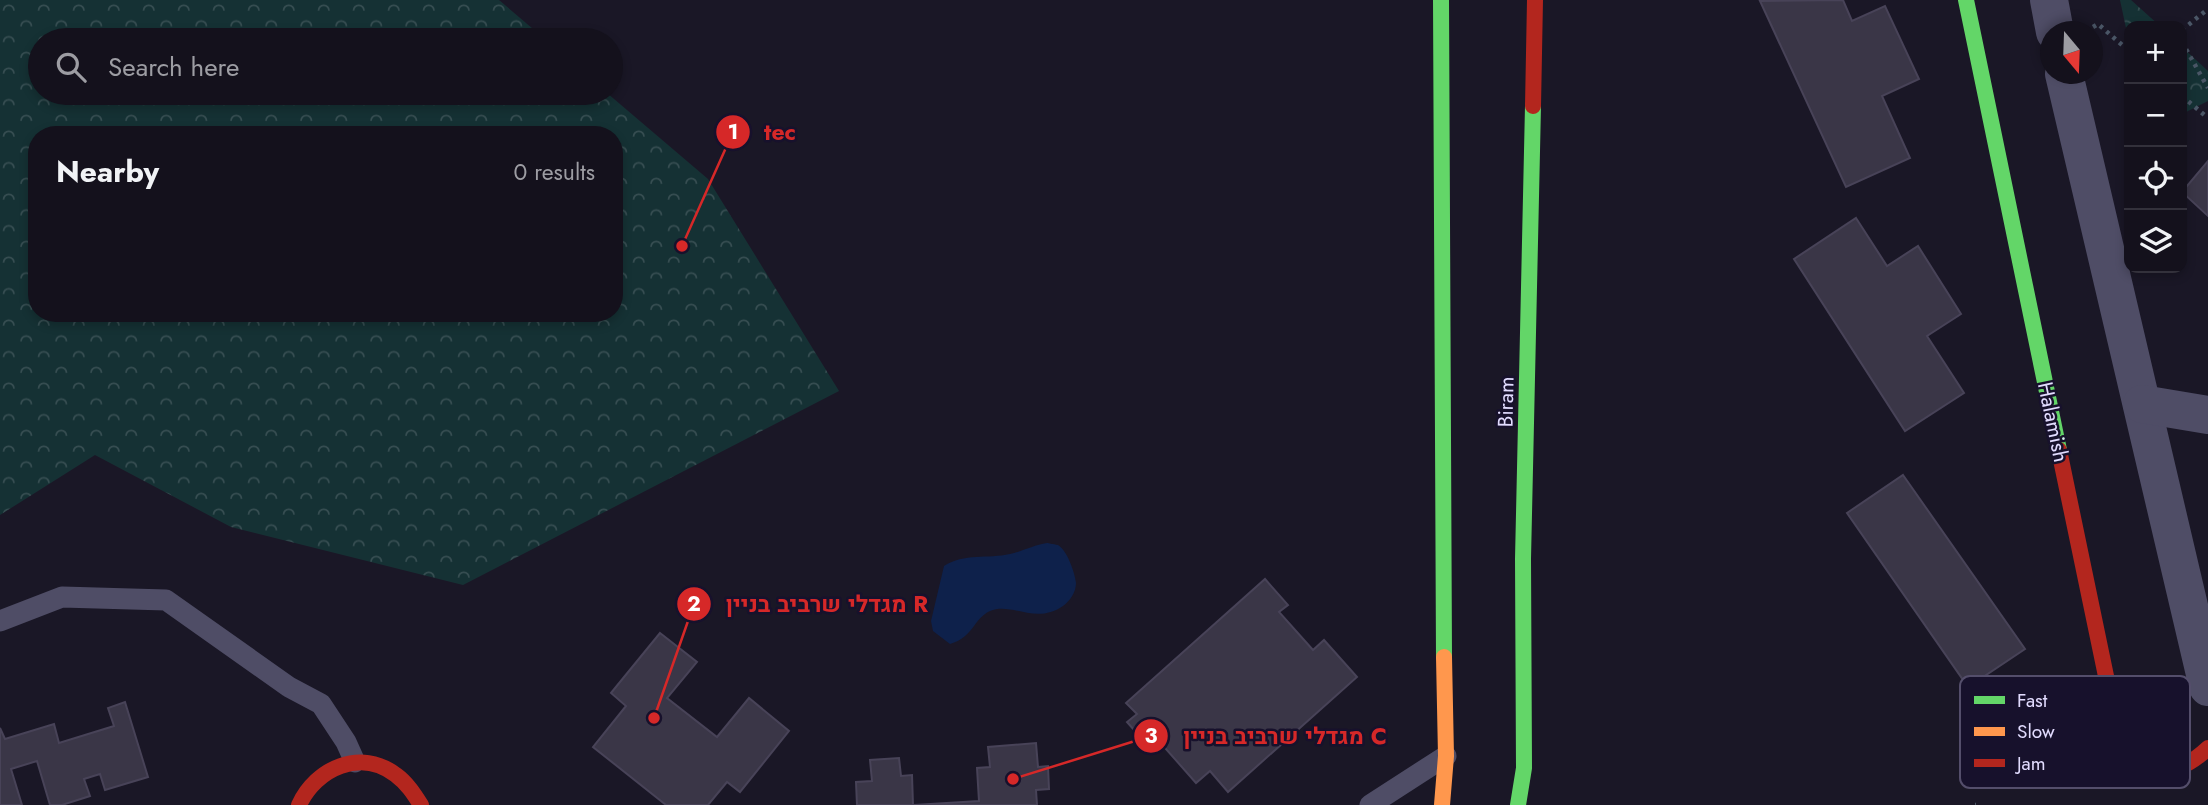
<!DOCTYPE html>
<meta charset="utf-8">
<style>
:root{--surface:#14111c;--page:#211f29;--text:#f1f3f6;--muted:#9d9da3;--line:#33313b}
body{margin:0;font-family:Jost,Heebo,sans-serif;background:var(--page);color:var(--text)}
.controls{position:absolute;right:21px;top:21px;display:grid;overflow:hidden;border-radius:14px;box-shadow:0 4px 10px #0003}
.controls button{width:63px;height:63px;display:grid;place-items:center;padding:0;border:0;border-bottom:2px solid var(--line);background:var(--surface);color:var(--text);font:35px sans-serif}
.compass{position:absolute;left:2040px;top:21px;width:63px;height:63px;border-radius:50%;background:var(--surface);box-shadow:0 4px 10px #0003;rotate:161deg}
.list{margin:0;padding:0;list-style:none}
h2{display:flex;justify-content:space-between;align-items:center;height:91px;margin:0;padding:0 28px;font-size:30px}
h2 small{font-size:23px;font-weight:400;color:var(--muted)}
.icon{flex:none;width:38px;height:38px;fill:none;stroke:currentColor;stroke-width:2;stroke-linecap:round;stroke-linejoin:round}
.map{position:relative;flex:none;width:2208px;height:805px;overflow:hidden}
.search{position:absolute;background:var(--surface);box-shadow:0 4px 10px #0003;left:28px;top:28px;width:595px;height:77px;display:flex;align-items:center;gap:18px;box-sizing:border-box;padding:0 24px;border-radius:38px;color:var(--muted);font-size:26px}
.panel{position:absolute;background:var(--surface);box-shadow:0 4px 10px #0003;left:28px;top:126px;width:595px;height:196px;border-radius:28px}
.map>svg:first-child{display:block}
.forest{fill:url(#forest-crowns);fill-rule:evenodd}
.water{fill:#0e214b}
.building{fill:#3a3647;stroke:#484358;stroke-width:2}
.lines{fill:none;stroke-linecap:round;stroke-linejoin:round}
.path{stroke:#4a5666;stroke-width:4.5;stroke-dasharray:3.5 5;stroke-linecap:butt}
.lane{stroke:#4f4d66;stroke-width:21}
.street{stroke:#4f4d66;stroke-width:38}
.fast{stroke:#63d668;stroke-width:16}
.slow{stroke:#ff974d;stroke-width:16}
.jam{stroke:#b3261e;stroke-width:16}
.labels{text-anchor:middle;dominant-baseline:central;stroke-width:5;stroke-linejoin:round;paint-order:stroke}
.street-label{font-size:21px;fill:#e2dcff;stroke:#17112c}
.key{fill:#17112c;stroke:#544e6b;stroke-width:2}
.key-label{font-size:19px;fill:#e2dcff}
.leader{fill:none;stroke:#d62828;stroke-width:2.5}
.callout-dot{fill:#d62828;stroke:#17112c;stroke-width:2.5}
.mark-label{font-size:21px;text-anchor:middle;font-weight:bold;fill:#fff}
.callout-label{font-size:23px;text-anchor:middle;font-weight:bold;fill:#d62828;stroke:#17112c;stroke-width:5;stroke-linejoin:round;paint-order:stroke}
</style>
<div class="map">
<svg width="2208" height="805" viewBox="0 0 2208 805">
<defs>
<pattern id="forest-crowns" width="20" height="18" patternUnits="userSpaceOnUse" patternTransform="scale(1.75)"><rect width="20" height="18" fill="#153134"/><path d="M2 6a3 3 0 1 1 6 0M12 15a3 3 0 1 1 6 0" fill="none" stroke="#374e52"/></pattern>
</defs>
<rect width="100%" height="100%" fill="#1a1726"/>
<g class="forest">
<path d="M 0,0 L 499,0 L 546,40 L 40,40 L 40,93 L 607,93 L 708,179 L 839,391 L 463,585 L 231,527 L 95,455 L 0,515 ZM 37,135 L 614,135 L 614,313 L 37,313 Z"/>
<polygon points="2120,0 2131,0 2160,26 2129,26 2129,42"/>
<polygon points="2182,47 2208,71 2208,101 2182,114"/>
</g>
<path class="water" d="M 1047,543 C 1048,543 1057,545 1058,545 C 1067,550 1075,573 1076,583 C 1076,592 1070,601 1063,606 C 1036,625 1012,602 990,611 C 973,619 974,637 950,644 L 933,631 L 931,621 L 944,566 C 964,553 988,559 1010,554 C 1023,551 1034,545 1047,543 Z"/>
<g class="building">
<polygon points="1843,0 1852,21 1885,6 1919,79 1882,96 1910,158 1846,187 1760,1"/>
<polygon points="2208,161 2208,216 2182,192"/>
<polygon points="1856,218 1887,266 1918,246 1961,314 1927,336 1964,393 1905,431 1794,259"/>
<polygon points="1903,475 2025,649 1968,687 1847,513"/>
<polygon points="1265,579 1288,605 1279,612 1313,650 1324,640 1357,677 1228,792 1210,771 1196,783 1151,732 1143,740 1127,722 1137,714 1126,703"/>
<polygon points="660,633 697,662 667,698 717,737 749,698 789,731 740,792 727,782 708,805 666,805 593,747 626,706 611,693"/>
<polygon points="125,702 148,777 105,790 100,774 84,779 90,796 62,805 50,805 37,761 11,769 22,805 0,805 0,728 5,739 54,724 59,743 114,726 108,708"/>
<polygon points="1036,743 1038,767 1048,766 1049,789 1036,790 1037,805 914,805 979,801 977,768 990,767 988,747"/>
<polygon points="899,758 901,776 912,775 913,805 857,805 856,782 872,781 870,760"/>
</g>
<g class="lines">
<g class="path">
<polyline points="2093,27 2098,24 2129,51"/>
<polyline points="2182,30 2208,9"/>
<polyline points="2182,42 2208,88"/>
<polyline points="2182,96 2208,118"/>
<polyline points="1975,805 1976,805"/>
</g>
<g class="lane">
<polyline points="0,621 62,597 166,600 289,687 321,704 346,742 355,762"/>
<polyline points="1370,805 1446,756"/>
</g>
<g class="street">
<polyline points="2049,0 2055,32"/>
<polyline points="2064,74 2208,687"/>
<polyline points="2142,404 2208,415"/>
</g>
<g class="fast">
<polyline points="1441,0 1444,657"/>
<polyline points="1966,0 2059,450"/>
<polyline points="1518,805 1524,768 1523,559 1533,106"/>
</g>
<polyline class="slow" points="1442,805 1446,756 1444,657"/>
<g class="jam">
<polyline points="1533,106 1535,0"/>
<path d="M 2059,450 L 2117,729 C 2145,770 2167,786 2208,748"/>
<path d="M 299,805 C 316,768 361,748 396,775 C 407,783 414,794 421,805"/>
</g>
</g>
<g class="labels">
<g class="street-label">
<text transform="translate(1506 402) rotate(-89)">Biram</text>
<text transform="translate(2053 422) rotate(78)">Halamish</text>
</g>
</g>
<rect x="1960" y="676" width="230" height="112" rx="10" class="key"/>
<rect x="1974" y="696" width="31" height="8" fill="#63d668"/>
<rect x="1974" y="727" width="31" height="9" fill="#ff974d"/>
<rect x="1974" y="759" width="31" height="8" fill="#b3261e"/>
<g class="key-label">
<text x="2017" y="707">Fast</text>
<text x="2017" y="738">Slow</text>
<text x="2017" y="770">Jam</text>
</g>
<path class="leader" d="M682 246L733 132M654 718L694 604M1013 779L1151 736"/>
<g class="callout-dot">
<circle cx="682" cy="246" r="7"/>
<circle cx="654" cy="718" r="7"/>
<circle cx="1013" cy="779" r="7"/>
<circle cx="733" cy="132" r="18"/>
<circle cx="694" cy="604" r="18"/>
<circle cx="1151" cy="736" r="18"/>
</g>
<g class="mark-label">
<text x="733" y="139">1</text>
<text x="694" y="611">2</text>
<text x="1151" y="743">3</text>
</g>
<g class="callout-label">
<text x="780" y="140">tec</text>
<text x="827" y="612">מגדלי שרביב בניין R</text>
<text x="1285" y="744">מגדלי שרביב בניין C</text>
</g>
</svg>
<div class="controls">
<button>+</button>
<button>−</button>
<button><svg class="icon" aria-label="locate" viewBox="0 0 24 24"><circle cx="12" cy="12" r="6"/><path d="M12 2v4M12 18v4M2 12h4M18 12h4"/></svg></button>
<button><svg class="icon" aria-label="layers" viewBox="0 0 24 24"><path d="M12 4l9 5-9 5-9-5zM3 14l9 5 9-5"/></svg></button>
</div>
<svg class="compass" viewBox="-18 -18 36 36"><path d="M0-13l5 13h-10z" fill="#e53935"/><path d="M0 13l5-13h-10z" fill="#9d9da3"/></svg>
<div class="search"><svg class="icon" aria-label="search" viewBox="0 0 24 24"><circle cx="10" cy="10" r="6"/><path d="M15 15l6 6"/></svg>Search here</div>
<section class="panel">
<h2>Nearby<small>0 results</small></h2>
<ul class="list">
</ul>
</section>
</div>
